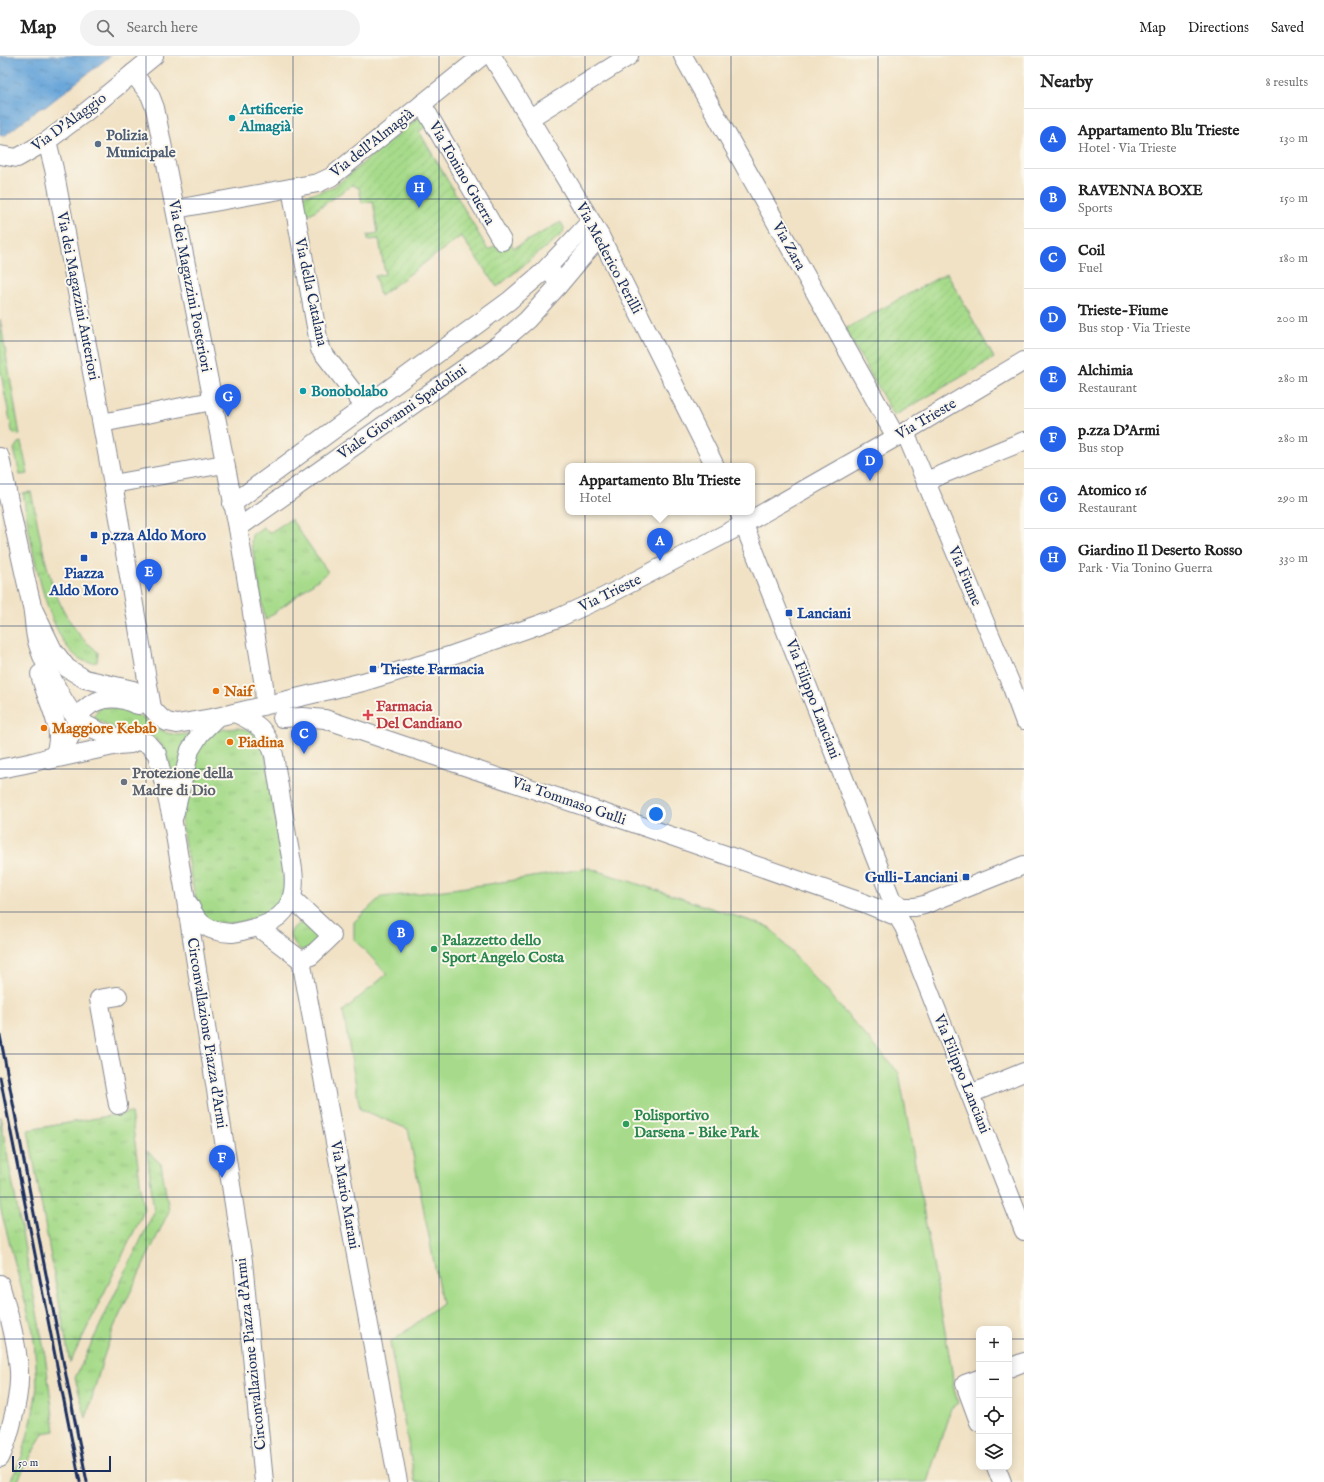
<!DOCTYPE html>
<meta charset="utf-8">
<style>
:root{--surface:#fff;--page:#f2f2f2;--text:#222;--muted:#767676;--line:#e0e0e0;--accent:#2563eb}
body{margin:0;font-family:"IM FELL English",serif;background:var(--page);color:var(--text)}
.controls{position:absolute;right:12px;bottom:12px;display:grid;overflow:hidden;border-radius:8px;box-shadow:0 2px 10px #0003}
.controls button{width:36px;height:36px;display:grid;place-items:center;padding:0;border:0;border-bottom:1px solid var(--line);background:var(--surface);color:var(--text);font:20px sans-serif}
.scale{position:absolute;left:12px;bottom:10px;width:99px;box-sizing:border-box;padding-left:4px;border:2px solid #1b2f5e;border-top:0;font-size:11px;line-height:14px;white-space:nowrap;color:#1b2f5e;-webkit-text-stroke:3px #fbf7ec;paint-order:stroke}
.you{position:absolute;left:656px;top:758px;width:14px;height:14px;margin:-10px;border:3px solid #fff;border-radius:50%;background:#1a73e8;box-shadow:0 0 0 6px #1a73e833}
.badge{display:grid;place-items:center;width:26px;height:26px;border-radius:50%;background:var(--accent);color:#fff;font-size:13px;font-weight:700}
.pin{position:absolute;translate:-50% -33px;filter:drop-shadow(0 1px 2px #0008)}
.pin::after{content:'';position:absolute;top:21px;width:14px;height:12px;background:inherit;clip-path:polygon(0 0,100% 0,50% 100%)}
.popup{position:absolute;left:565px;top:407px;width:190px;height:52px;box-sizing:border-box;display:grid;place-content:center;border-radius:8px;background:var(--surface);filter:drop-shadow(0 1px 3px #0005);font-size:13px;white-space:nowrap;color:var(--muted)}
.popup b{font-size:15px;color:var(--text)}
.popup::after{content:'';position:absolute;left:50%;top:100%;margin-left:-8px;border:8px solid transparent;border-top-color:var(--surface)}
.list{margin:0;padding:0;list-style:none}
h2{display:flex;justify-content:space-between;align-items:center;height:52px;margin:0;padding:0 16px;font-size:17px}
h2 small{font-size:13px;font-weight:400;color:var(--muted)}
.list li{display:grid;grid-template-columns:26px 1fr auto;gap:12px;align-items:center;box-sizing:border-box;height:60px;padding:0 16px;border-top:1px solid var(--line)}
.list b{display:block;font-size:15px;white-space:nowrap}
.list p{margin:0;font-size:13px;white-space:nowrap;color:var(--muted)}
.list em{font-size:13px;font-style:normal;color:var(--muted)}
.icon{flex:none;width:22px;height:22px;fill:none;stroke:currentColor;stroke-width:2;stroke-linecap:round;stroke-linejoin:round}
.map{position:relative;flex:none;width:1024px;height:1426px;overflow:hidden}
header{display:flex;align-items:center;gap:24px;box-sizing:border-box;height:56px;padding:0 20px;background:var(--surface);border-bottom:1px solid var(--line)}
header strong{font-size:19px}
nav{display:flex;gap:22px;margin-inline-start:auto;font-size:14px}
.search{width:280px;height:36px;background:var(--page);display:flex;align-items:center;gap:10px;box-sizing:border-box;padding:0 14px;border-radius:22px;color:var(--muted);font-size:15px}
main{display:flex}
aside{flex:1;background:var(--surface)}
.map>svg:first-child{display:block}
.grass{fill:url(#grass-tufts);stroke:#618574}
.garden{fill:url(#garden-furrows);stroke:#618574}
.pitch{fill:#a7db8b;stroke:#618574}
.water{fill:url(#water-ripples);stroke:#416a9c}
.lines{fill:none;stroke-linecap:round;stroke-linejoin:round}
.minor-casing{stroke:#868892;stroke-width:20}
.minor{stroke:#fff;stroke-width:18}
.rail{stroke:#1b2f5e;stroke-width:3}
.grid{fill:none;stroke:#1b2f5e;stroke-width:1;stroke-opacity:0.55}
.culture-dot{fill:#0f9aa8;stroke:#fbf7ec;stroke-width:1.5}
.service-dot{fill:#5c6f8a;stroke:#fbf7ec;stroke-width:1.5}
.transit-dot{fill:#1a4fb4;stroke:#fbf7ec;stroke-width:1.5}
.food-dot{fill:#e8710a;stroke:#fbf7ec;stroke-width:1.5}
.health-dot{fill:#e0444e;stroke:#fbf7ec;stroke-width:1.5}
.worship-dot{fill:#6b7280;stroke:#fbf7ec;stroke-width:1.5}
.leisure-dot{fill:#2e9e5b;stroke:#fbf7ec;stroke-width:1.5}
.labels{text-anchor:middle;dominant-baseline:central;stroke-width:4;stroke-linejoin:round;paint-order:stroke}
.culture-label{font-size:15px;font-weight:bold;fill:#0d838f;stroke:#fbf7ec;text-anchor:start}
.street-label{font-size:15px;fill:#1b2f5e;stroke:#fbf7ec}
.service-label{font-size:15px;font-weight:bold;fill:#4e5e75;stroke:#fbf7ec;text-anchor:start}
.transit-label{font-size:15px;font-weight:bold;fill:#164399;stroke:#fbf7ec;text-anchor:start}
.food-label{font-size:15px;font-weight:bold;fill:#c56008;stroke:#fbf7ec;text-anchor:start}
.health-label{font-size:15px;font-weight:bold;fill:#be3a42;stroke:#fbf7ec;text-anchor:start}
.worship-label{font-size:15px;font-weight:bold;fill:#5b616d;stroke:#fbf7ec;text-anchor:start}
.leisure-label{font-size:15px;font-weight:bold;fill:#27864d;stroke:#fbf7ec;text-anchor:start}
</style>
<header>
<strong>Map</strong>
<div class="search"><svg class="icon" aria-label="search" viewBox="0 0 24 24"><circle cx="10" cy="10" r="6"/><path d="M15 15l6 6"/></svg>Search here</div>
<nav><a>Map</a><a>Directions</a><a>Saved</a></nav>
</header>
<main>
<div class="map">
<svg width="1024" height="1426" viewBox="0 0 1024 1426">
<defs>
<pattern id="grass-tufts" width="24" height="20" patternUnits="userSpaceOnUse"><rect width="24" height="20" fill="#a7db8b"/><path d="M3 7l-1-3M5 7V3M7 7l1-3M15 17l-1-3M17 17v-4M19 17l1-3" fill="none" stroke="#8fbc7a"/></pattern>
<pattern id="garden-furrows" width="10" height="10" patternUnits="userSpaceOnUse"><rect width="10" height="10" fill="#a7db8b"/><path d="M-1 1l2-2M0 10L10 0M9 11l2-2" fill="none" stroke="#8fbc7a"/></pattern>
<pattern id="water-ripples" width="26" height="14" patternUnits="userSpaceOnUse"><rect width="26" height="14" fill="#67a5d9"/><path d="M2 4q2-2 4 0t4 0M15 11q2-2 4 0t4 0" fill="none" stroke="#5487b3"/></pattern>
</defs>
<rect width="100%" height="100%" fill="#fbf7ec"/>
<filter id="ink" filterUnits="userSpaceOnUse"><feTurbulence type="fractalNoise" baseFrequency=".025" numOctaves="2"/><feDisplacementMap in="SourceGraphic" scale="8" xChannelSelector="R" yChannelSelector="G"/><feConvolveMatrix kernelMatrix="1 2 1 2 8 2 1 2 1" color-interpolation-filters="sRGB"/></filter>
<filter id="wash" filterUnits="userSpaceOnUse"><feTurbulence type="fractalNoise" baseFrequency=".012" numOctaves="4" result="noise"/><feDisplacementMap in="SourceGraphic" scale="16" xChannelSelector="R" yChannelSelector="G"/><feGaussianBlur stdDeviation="0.9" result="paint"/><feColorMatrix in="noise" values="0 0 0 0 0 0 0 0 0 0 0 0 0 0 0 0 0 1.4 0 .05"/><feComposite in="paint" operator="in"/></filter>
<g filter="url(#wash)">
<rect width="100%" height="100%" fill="#f1e2c5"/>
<g class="grass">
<polygon points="0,263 20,379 14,378 12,375 0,312"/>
<polygon points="21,386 28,418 20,419 14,393 18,387"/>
<path d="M 31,436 C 40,476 46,527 68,562 C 73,570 78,578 85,585 C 89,589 94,591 98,597 L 97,606 C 48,616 28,469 23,437 Z"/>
<polygon points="291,463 328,516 265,564 251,485 252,479 263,471 269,477"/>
<path d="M 100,651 L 124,651 L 167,677 L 178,679 L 189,678 L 190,682 L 175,727 L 173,726 C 171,717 170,707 166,698 C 157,676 141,677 120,673 C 111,671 103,667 95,663 L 94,659 Z"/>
<path d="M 237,672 L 250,674 L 264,688 L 284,821 C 284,827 285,837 283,842 C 280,847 275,854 271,856 C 257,865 214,875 202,859 C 195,850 182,779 182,764 C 181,751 196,689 205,680 C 214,673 227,673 237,672 Z"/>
<path d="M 301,867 L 308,868 L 318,879 L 317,885 L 314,891 L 301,894 C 289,886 285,874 301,867 Z"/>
<polygon points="131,1056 144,1155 70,1307 28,1074"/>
<polygon points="0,1060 45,1299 55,1375 43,1377 17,1426 10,1426 22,1400 32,1363 37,1331 36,1308 33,1275 0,1151"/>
<polygon points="147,1095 161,1108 169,1155 114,1271 103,1303 86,1363 75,1322 154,1156"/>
</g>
<g class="garden">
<polygon points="419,61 424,61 428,70 419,75 488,194 508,182 514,192 561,166 564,172 563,177 497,231 461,180 380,240 375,220 385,218 379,183 368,184 368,179 378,177 373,145 362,147 359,132 352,129 310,158 303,158 301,142 302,140 326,134 335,130"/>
<polygon points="947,217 994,302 894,360 845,273"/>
</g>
<polygon class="pitch" points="589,812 769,871 899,1017 952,1315 953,1329 958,1347 951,1352 927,1426 415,1426 390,1287 442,1248 408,1073 360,1053 343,955 387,918 354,883 354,866 381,841 414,838 489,828"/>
<polygon class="water" points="0,0 110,0 45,51 40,52 4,80 0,79"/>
</g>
<g filter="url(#ink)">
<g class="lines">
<g class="minor-casing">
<g id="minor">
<polyline points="492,0 600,180 715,410"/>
<polyline points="683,0 896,381"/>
<polyline points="133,17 150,39 155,52 238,472 264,630 265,649"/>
<polyline points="422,48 502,185"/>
<polyline points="530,62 629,0"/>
<polyline points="47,85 54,113 113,428 152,652"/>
<polyline points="0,99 17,102 47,85 87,55 154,0"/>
<polyline points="291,132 320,293 365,351"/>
<polyline points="176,153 318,127 331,121 482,0"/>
<polyline points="543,216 591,165"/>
<polyline points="102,367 212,345"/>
<polyline points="905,376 1010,626 1024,664"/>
<path d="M 0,401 C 10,451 20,501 32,550 C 34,560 34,571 36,581 C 40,600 64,652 79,664 C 99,679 123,683 147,687"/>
<polyline points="926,425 1024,385"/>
<polyline points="113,428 224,408"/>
<polyline points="232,448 509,245 543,216 553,218 558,230"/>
<polyline points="739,456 882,819 891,842 895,846 903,851 915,851 924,849 1024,809"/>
<polyline points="238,472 499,288 527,264 558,230 600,180"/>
<polyline points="33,553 53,594 67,612 85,623 133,634 142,642 161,662 167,666 177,668 217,661 363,626 452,599 558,562 604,541 744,468 905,376 1024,305"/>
<path d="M 40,618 C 45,643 67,674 54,699"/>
<polyline points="282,662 303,661 325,663 651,773 864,847 898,861 904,871 1024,1175"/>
<polyline points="147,687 157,698 173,767 185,838 243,1205 264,1426"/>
<polyline points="49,704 118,689 131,688"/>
<path d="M 0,713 C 16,709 46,706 59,696 C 69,687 72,676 77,664 C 86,646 105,639 124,644 C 129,645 133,648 138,649"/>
<polyline points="174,760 190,694 200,678 217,661"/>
<polyline points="292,842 332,880 311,900 301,904"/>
<path d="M 189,848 C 198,869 209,876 231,877 C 236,877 241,875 246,874 C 265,870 284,863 291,843 C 298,825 290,798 287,780 C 283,753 278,726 274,699 C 266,673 259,668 235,657"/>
<path d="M 259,872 L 301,904 C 335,1078 365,1252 398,1426"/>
<polyline points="118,940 99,943 118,1049"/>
<polyline points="970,1038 1024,1016"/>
<path d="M 0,1228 C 8,1256 17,1285 19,1315 C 20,1333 16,1352 11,1370 C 8,1381 5,1392 0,1402"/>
<polyline points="1009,1312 1024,1306"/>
<polyline points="979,1323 965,1328 979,1366"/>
<polyline points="996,1411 1002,1426"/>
</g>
</g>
<use href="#minor" class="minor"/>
<g class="rail">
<polyline points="0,979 31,1142 87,1426"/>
<polyline points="0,1021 80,1426"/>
</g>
</g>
</g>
<path class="grid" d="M 146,0 L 146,1426M 293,0 L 293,1426M 439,0 L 439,1426M 585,0 L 585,1426M 731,0 L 731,1426M 878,0 L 878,1426M 0,143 L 1024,143M 0,285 L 1024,285M 0,428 L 1024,428M 0,570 L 1024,570M 0,713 L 1024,713M 0,856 L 1024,856M 0,998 L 1024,998M 0,1141 L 1024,1141M 0,1283 L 979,1283M 1009,1283 L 1024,1283"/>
<g class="culture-dot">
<circle cx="232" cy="62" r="4"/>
<circle cx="303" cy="335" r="4"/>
</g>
<circle class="service-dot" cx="98" cy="88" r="4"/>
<g class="transit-dot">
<rect x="90" y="475" width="8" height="8" rx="2"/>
<rect x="80" y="498" width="8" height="8" rx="2"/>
<rect x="785" y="553" width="8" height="8" rx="2"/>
<rect x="369" y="609" width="8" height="8" rx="2"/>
<rect x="962" y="817" width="8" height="8" rx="2"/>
</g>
<g class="food-dot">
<circle cx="216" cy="635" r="4"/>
<circle cx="44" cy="672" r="4"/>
<circle cx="230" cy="686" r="4"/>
</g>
<path class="health-dot" d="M366 653h4v4h4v4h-4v4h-4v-4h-4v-4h4z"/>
<circle class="worship-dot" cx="124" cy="726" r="4"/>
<g class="leisure-dot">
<circle cx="434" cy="893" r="4"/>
<circle cx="626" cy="1068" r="4"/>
</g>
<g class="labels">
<g class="culture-label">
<text x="240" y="53">Artificerie<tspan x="240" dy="17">Almagià</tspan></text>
<text x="311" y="335">Bonobolabo</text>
</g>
<g class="street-label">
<text transform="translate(69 66) rotate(-36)">Via D'Alaggio</text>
<text transform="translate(372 87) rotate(-38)">Via dell'Almagià</text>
<text transform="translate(462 117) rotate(60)">Via Tonino Guerra</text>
<text transform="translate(789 190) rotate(61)">Via Zara</text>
<text transform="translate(609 202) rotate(62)">Via Mederico Perilli</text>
<text transform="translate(190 230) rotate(79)">Via dei Magazzini Posteriori</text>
<text transform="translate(311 236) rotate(78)">Via della Catalana</text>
<text transform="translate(78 240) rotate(79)">Via dei Magazzini Anteriori</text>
<text transform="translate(402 356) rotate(-35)">Viale Giovanni Spadolini</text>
<text transform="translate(926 363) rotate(-30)">Via Trieste</text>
<text transform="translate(965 520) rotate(67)">Via Fiume</text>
<text transform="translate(610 537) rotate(-26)">Via Trieste</text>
<text transform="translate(813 643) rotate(69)">Via Filippo Lanciani</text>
<text transform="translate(569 745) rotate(19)">Via Tommaso Gulli</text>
<text transform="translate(207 977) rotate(81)">Circonvallazione Piazza d'Armi</text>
<text transform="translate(962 1018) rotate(68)">Via Filippo Lanciani</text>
<text transform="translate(345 1139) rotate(80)">Via Mario Marani</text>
<text transform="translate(251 1298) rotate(-96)">Circonvallazione Piazza d'Armi</text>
</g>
<g class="service-label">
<text x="106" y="79">Polizia<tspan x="106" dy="17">Municipale</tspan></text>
</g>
<g class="transit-label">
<text x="102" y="479">p.zza Aldo Moro</text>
<text x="84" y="517" text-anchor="middle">Piazza<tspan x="84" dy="17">Aldo Moro</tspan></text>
<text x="797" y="557">Lanciani</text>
<text x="381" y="613">Trieste Farmacia</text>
<text x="958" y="821" text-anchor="end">Gulli-Lanciani</text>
</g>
<g class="food-label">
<text x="224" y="635">Naif</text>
<text x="52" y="672">Maggiore Kebab</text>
<text x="238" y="686">Piadina</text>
</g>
<g class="health-label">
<text x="376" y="650">Farmacia<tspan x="376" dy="17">Del Candiano</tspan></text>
</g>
<g class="worship-label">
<text x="132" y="717">Protezione della<tspan x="132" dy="17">Madre di Dio</tspan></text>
</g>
<g class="leisure-label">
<text x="442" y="884">Palazzetto dello<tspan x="442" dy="17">Sport Angelo Costa</tspan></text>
<text x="634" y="1059">Polisportivo<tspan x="634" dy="17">Darsena - Bike Park</tspan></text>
</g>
</g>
</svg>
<div class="controls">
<button>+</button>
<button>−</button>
<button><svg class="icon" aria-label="locate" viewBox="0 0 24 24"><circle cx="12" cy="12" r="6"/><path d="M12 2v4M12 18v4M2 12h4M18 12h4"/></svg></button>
<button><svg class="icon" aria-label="layers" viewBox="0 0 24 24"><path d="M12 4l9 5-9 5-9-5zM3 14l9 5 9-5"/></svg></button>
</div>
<div class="scale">50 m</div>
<div class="you"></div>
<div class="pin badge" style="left:660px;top:505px">A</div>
<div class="popup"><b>Appartamento Blu Trieste</b>Hotel</div>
<div class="pin badge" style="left:401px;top:897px">B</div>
<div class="pin badge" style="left:304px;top:698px">C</div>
<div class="pin badge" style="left:870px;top:425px">D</div>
<div class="pin badge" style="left:149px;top:536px">E</div>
<div class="pin badge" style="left:222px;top:1122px">F</div>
<div class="pin badge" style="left:228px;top:361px">G</div>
<div class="pin badge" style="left:419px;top:152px">H</div>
</div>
<aside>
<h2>Nearby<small>8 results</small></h2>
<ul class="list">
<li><span class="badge">A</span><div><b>Appartamento Blu Trieste</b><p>Hotel · Via Trieste</p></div><em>130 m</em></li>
<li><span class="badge">B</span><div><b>RAVENNA BOXE</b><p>Sports</p></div><em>150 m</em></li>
<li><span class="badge">C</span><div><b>Coil</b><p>Fuel</p></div><em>180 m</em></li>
<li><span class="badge">D</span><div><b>Trieste-Fiume</b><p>Bus stop · Via Trieste</p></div><em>200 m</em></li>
<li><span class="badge">E</span><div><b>Alchimia</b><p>Restaurant</p></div><em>280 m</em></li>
<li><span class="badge">F</span><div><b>p.zza D'Armi</b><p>Bus stop</p></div><em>280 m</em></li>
<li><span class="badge">G</span><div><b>Atomico 16</b><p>Restaurant</p></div><em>290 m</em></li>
<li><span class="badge">H</span><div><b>Giardino Il Deserto Rosso</b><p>Park · Via Tonino Guerra</p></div><em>330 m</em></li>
</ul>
</aside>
</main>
